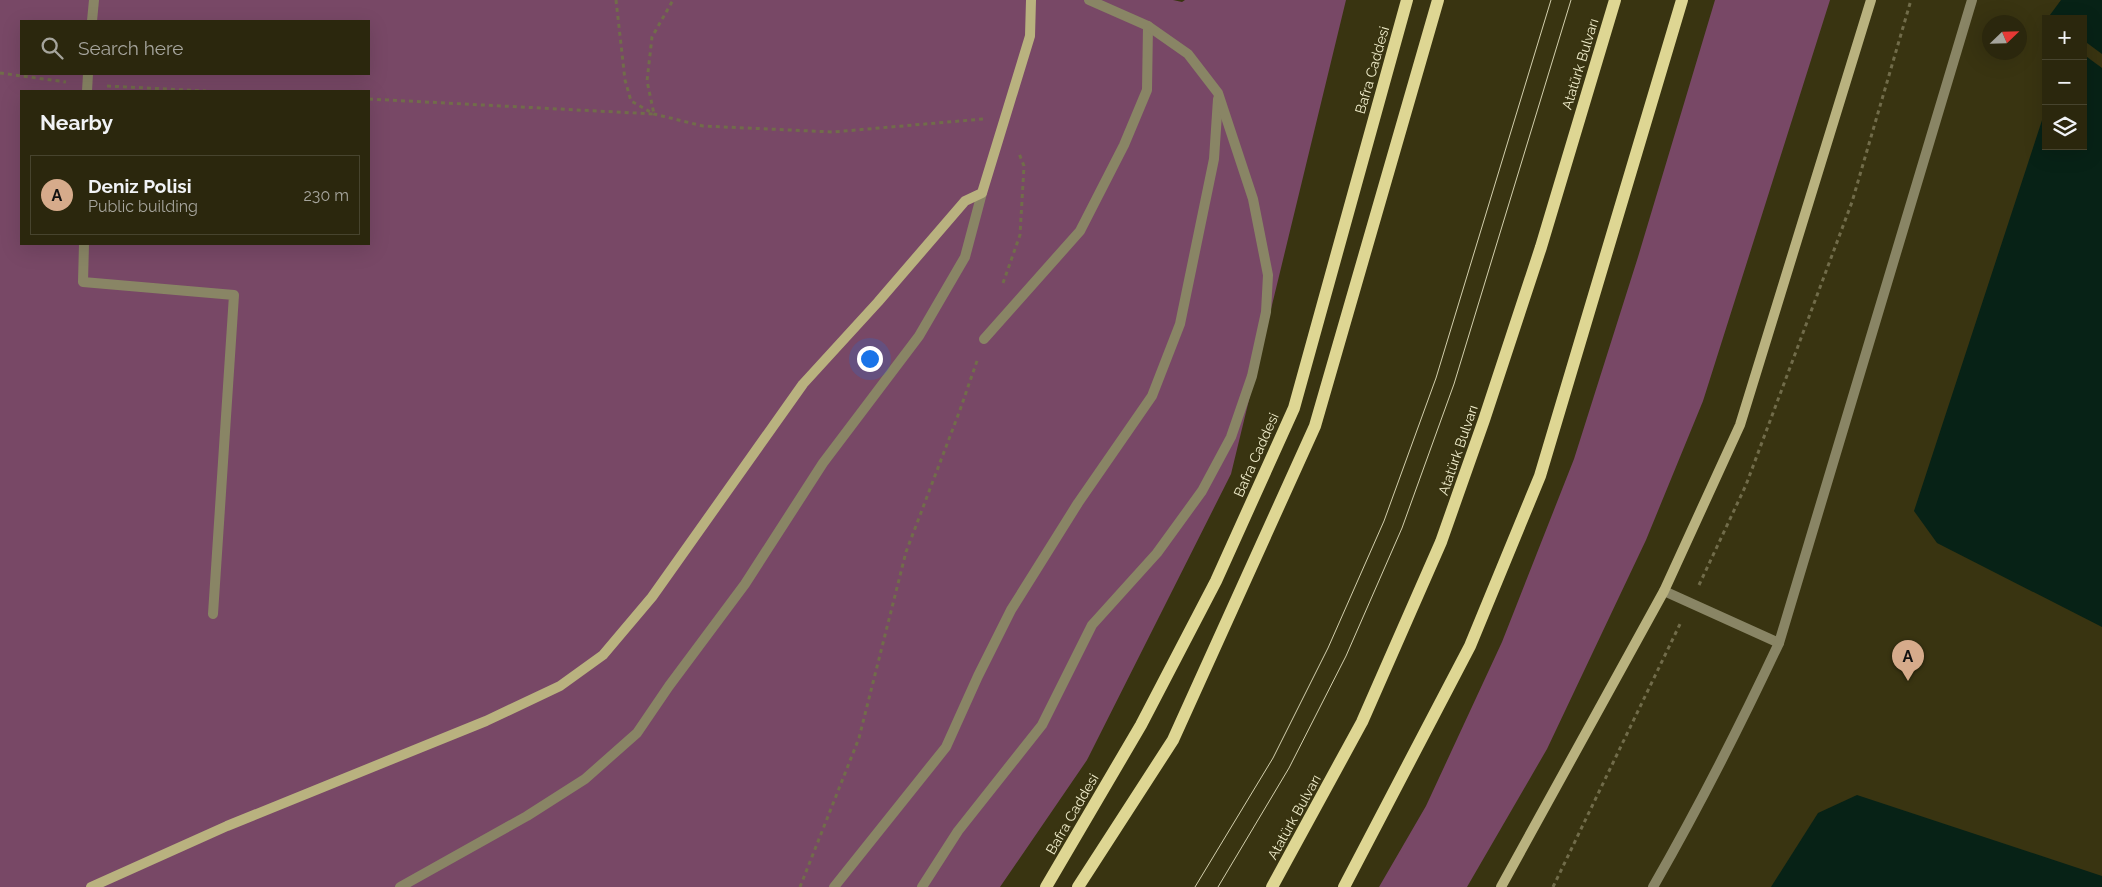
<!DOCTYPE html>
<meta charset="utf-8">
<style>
:root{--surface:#2b270d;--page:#37331b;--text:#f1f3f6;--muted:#a6a59d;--line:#47442e;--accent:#d6ab8b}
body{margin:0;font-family:Raleway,sans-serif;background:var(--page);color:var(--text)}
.controls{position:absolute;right:15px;top:15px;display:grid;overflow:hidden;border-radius:0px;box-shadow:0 5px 20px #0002}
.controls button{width:45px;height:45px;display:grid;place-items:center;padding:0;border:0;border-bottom:1px solid var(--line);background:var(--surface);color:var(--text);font:25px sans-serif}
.compass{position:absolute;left:1982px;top:15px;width:45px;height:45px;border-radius:50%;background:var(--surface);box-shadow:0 5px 20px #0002;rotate:67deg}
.you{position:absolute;left:869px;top:358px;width:18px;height:18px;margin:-12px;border:4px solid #fff;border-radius:50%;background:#1a73e8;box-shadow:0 0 0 8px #1a73e833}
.badge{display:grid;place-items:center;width:32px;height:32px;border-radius:50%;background:var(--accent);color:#111;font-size:16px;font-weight:700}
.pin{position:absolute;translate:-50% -41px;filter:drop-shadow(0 1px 2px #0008)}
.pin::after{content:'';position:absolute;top:26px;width:18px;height:15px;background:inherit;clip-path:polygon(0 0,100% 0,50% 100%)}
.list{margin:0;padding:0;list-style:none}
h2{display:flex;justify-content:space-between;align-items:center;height:65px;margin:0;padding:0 20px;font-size:21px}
h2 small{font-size:16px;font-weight:400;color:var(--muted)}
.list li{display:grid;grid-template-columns:32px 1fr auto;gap:15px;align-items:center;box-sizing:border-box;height:80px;margin:0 10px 10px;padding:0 10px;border:1px solid var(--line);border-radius:0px}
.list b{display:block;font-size:19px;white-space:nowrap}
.list p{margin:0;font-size:16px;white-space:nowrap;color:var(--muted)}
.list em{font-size:16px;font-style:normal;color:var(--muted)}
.icon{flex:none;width:28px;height:28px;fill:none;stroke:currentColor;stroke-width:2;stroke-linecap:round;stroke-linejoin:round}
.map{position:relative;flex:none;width:2102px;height:887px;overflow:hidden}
.search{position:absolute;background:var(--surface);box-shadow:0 5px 20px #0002;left:20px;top:20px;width:350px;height:55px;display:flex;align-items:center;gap:12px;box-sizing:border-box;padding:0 18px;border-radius:0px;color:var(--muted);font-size:19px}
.panel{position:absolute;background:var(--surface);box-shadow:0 5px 20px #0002;left:20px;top:90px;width:350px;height:155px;border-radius:0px}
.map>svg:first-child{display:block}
.green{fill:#784866;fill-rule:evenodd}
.water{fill:#072216}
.pier{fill:#393411}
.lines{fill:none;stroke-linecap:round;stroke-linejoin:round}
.path{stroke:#716c4a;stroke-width:3;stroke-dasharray:4 4;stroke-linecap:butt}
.street{stroke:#898565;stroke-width:10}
.secondary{stroke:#b9b27f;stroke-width:10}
.primary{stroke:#ded693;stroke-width:12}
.tram{stroke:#d3cfad;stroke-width:1}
.labels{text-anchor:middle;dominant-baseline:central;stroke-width:4;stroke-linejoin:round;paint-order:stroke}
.street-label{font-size:14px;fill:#f2efcd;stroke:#393411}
</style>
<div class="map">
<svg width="2102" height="887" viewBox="0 0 2102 887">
<rect width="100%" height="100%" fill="#393411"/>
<g class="green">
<path d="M 0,0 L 1173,0 L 1182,2 L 1185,0 L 1346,0 L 1231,474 L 1087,760 L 1000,887 L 0,887 ZM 21,21 L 369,21 L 369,74 L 21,74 ZM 21,91 L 369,91 L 369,244 L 21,244 Z"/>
<polygon points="1715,0 1830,0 1703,401 1646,540 1547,749 1467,887 1379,887 1426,806 1502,642 1574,459 1638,257"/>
</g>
<g class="water">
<polygon points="2061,0 2102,0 2102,627 1937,543 1914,511 2046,108 2046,146 2083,146 2083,19 2047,19"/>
<polygon points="1857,795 2102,876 2102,887 1771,887 1818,813"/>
</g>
<polygon class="pier" points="2083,40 2102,54 2102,68 2083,54"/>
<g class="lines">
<g class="path">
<polyline points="616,0 625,80 631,101 654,114 703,126 833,132 983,119"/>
<polyline points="0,73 66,82"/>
<polyline points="107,86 206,91"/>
<polyline points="369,99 654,114 647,81 652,37 673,0"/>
<polyline points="1003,283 1020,235 1024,166 1018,151"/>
<polyline points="1699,585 1746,485 1852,202 1911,0"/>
<polyline points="800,887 859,738 906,552 960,410 978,358"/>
<polyline points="1553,887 1681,622"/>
</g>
<g class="street">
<polyline points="92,21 94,0"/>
<polyline points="87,91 88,74"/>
<polyline points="84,244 83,282 234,295 213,614"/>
<polyline points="984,339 1080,231 1124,145 1147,90 1148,26"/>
<polyline points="1664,591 1779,643"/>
<polyline points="400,887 527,816 585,779 637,733 669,686 745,584 823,463 919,336 965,257 982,193"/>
<polyline points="834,887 946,747 978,676 1011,610 1078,503 1152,396 1180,324 1214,159 1218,99"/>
<polyline points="922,887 958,831 1042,725 1092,625 1157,553 1202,491 1231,437 1252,376 1266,312 1268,275 1253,199 1218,93 1188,54 1148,26 1089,0"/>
<path d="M 1653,887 C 1699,807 1740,726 1779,643 L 1972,0"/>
</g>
<g class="secondary">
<polyline points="91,887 227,826 486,721 560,686 603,655 652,597 803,384 878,302 965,201 982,193 1030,36 1031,0"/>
<polyline points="1501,887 1664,591 1740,425 1871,0"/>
</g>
<g class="primary">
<polyline points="1046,887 1141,725 1216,581 1294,408 1407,0"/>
<polyline points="1078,887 1173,740 1315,426 1438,0"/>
<polyline points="1272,887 1362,722 1441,542 1484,420 1541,247 1615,0"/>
<polyline points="1344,887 1470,646 1540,476 1682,0"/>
</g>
<g class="tram">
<polyline points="1195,887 1273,758 1328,648 1384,521 1436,378 1551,0"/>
<polyline points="1218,887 1289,768 1346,656 1402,528 1454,384 1571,0"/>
</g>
</g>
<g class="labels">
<g class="street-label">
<text transform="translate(1580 64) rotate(-73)">Atatürk Bulvarı</text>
<text transform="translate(1372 70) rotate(-74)">Bafra Caddesi</text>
<text transform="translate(1458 450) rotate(-71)">Atatürk Bulvarı</text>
<text transform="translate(1256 455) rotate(-66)">Bafra Caddesi</text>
<text transform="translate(1072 814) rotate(-60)">Bafra Caddesi</text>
<text transform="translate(1294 817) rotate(-61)">Atatürk Bulvarı</text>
</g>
</g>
</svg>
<div class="controls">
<button>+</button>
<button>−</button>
<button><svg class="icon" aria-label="layers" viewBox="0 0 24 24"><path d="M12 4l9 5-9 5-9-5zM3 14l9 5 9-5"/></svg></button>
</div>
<svg class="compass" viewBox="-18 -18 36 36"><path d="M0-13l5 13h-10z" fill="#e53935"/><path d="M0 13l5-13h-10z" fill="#a6a59d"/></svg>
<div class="you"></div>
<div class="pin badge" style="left:1908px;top:681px">A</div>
<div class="search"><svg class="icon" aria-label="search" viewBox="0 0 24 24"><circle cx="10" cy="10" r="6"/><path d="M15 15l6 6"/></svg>Search here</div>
<section class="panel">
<h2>Nearby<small></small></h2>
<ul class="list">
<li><span class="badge">A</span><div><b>Deniz Polisi</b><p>Public building</p></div><em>230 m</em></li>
</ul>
</section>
</div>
